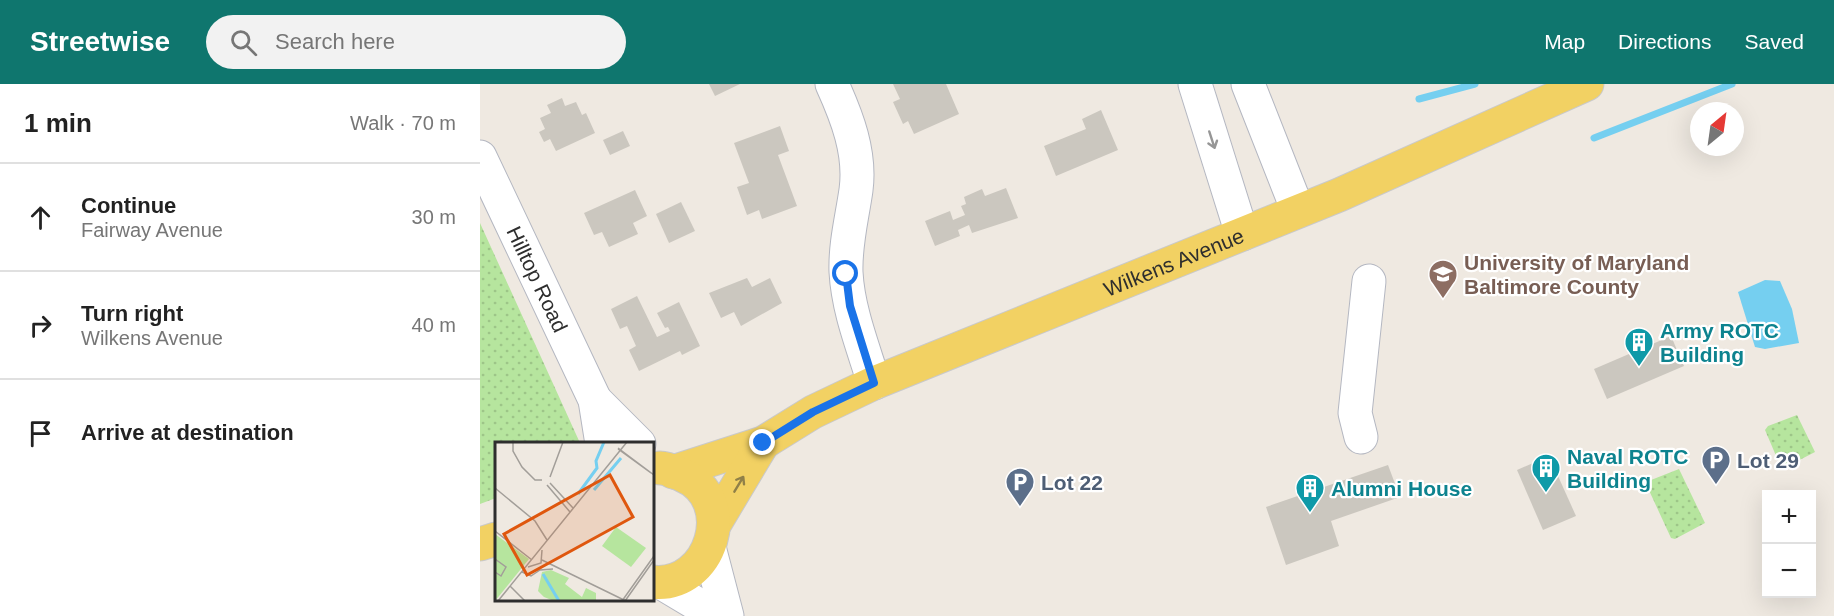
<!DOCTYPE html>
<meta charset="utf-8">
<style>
:root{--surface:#fff;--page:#f2f2f2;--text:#222;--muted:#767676;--line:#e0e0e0;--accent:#0f766e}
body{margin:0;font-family:Helvetica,sans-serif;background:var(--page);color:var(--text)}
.controls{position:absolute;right:18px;bottom:18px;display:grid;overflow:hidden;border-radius:0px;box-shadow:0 6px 24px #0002}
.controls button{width:54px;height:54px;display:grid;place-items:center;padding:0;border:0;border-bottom:2px solid var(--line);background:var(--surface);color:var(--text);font:30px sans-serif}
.compass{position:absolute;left:1210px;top:18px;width:54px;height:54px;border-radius:50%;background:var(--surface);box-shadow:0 6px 24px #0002;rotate:29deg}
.stop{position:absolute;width:18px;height:18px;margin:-14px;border:4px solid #1a73e8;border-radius:50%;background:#fff}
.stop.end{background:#1a73e8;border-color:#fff;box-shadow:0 2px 6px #0008}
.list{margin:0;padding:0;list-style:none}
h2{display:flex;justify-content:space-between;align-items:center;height:78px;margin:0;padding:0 24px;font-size:26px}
h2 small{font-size:20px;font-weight:400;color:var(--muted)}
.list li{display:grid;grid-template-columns:39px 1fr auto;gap:18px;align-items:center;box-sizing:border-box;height:108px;padding:0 24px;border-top:2px solid var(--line)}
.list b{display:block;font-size:22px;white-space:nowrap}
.list p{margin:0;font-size:20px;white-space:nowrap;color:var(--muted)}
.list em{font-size:20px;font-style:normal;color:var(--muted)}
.icon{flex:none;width:33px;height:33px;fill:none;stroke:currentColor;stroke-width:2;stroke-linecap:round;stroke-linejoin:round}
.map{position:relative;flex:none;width:1354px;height:532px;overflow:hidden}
header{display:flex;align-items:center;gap:36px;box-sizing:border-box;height:84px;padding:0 30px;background:var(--accent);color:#fff}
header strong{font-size:28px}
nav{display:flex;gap:33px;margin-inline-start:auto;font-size:21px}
.search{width:420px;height:54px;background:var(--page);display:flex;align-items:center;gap:15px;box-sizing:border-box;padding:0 21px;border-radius:33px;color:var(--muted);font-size:22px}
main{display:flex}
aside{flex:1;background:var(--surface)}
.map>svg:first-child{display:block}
.grass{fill:url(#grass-dots)}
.water{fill:#75cff0}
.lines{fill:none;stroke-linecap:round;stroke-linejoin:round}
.stream{stroke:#75cff0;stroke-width:7}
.building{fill:#cbc7bf}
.minor-casing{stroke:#b4b7c1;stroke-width:35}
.major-casing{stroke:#c9c9c9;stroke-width:35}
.minor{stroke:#fff;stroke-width:33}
.major{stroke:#f2d163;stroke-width:33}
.oneway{stroke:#969696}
.oneway2{stroke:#908048}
.route{stroke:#1a73e8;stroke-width:8}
.labels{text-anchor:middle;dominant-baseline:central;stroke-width:4.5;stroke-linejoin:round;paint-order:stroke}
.street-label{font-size:21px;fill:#2e2e2e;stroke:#fff}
.education-label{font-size:21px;font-weight:bold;fill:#785e54;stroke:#fff;text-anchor:start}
.culture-label{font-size:21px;font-weight:bold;fill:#0d838f;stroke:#fff;text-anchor:start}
.service-label{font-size:21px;font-weight:bold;fill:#4e5e75;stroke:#fff;text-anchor:start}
.inset-river{fill:none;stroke:#75cff0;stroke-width:3}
.inset-road{fill:none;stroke:#a29e99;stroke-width:1.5}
.view{fill:#df570e;fill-opacity:0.15;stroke:#df570e;stroke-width:3}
.inset-edge{fill:none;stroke:#2e2e2e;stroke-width:3}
</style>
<header>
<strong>Streetwise</strong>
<div class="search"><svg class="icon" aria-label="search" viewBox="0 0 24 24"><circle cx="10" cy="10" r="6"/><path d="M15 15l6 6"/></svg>Search here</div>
<nav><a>Map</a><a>Directions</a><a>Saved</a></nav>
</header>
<main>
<aside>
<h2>1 min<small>Walk · 70 m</small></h2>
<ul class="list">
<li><svg class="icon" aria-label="ahead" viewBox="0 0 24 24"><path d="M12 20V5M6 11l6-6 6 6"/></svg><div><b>Continue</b><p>Fairway Avenue</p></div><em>30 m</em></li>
<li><svg class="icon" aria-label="right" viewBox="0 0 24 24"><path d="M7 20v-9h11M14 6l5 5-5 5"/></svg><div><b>Turn right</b><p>Wilkens Avenue</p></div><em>40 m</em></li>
<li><svg class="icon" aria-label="arrive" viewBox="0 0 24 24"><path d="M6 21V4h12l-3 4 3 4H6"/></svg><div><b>Arrive at destination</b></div></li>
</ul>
</aside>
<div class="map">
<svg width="1354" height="532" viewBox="0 0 1354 532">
<defs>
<pattern id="grass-dots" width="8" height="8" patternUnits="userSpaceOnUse" patternTransform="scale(1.5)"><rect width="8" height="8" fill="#b6e59e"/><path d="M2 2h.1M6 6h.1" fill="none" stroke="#9dc588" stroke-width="1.8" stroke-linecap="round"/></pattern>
</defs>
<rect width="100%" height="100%" fill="#efe9e1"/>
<g class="grass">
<polygon points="0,139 100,359 16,360 16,414 0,420"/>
<polygon points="1317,331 1335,368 1304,384 1300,381 1285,346 1288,342"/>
<polygon points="1199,385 1225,439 1195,455 1191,454 1167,402 1171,396"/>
</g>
<polygon class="water" points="1285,196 1300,197 1312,225 1319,259 1285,265 1275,263 1258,208"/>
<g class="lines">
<g class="stream">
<polyline points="939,15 995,0"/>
<polyline points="1114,54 1252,0"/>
</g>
</g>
<g class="building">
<polygon points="229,0 260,0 235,12"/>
<polygon points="413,0 466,0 479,30 434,50 428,37 423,40 413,18 420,15"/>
<polygon points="82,14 85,22 96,18 102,31 106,29 115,49 76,67 70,55 64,58 59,48 65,45 60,34 71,29 67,21"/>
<polygon points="621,26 638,66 576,92 564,62 606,45 602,35"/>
<polygon points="300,42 309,67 298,71 317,122 282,135 279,126 267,131 257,103 269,99 254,59"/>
<polygon points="143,47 150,62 130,71 123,56"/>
<polygon points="526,104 538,134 492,149 489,141 478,146 480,152 455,162 445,137 470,127 473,136 485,131 481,122 486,120 484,113 502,105 505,112"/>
<polygon points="155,106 167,132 153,139 158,150 129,163 122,148 114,151 104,129"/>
<polygon points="201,118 215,147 189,159 176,130"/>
<polygon points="267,194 272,203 290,194 302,219 261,242 254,228 241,234 229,209"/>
<polygon points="157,212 177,253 190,247 188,243 185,244 177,229 199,218 220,262 202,271 200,267 159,287 149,266 156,262 147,242 140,245 131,225"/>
<polygon points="1191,252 1204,282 1127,315 1114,285"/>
<polygon points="1069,372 1096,432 1063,446 1037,386"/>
<polygon points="908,381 920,413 851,437 859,462 806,481 786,423"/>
</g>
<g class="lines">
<g class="minor-casing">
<g id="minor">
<path d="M 352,0 C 367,33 381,69 376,106 C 372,134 365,160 366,188 C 368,226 383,263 394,299"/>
<polyline points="715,0 762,150"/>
<polyline points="768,0 818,127"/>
<path id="s1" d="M 0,73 L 115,316 L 122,360"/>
<polyline points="115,316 159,360"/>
<polyline points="881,353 875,329 889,197"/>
<polyline points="229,463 247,532"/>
<polyline points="182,499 237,532"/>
</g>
</g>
<g class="major-casing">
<g id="major">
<path id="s2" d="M 193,388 L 283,359 L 333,328 L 394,299 L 859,111 L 1107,0"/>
<polyline points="234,441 283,359"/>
<polyline points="0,460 16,455"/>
<path d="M 172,498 C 232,505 259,415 202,391 C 195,388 188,384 180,384"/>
</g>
</g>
<use href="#minor" class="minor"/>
<use href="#major" class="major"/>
</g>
<defs><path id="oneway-shaft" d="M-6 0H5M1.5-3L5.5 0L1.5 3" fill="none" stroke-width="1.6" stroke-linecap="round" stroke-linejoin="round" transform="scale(1.5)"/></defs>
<use class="oneway" href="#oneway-shaft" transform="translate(732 56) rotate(72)"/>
<use class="oneway2" href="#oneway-shaft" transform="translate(259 400) rotate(-59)"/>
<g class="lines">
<polyline class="route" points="283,359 333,328 394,299 370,222 366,190"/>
</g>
<defs>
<g id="university-pin" transform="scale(1.5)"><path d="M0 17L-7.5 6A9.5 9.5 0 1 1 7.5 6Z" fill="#8d6e63" stroke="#fff"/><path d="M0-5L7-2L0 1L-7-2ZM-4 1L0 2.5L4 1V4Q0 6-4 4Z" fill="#fff"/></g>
<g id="building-pin" transform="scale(1.5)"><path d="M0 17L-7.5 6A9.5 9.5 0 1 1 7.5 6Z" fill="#0f9aa8" stroke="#fff"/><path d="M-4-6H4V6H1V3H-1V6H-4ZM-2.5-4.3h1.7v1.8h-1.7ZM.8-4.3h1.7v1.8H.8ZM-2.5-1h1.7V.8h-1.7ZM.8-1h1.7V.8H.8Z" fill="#fff"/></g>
<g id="parking-pin" transform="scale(1.5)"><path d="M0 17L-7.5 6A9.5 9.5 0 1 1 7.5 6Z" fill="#5c6f8a" stroke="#fff"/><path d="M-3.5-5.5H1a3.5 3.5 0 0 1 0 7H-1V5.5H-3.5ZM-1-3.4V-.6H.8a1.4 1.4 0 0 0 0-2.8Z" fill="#fff"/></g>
</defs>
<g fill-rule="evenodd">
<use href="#university-pin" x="963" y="190"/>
<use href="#building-pin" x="1159" y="258"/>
<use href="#parking-pin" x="1236" y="376"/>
<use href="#building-pin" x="1066" y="384"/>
<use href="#parking-pin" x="540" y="398"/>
<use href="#building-pin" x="830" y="404"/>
</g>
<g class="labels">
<g class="street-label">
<text stroke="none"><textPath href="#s2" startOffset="544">Wilkens Avenue</textPath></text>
<text stroke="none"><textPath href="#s1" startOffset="135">Hilltop Road</textPath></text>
</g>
<g class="education-label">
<text x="984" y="178">University of Maryland<tspan x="984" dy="24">Baltimore County</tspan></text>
</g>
<g class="culture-label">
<text x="1180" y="246">Army ROTC<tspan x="1180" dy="24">Building</tspan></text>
<text x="1087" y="372">Naval ROTC<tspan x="1087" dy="24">Building</tspan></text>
<text x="851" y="404">Alumni House</text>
</g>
<g class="service-label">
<text x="1257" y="376">Lot 29</text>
<text x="561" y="398">Lot 22</text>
</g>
</g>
<g transform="translate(15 358)">
<rect width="159" height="159" fill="#efe9e1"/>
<path d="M 0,92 L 34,117 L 0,159 Z" fill="#b6e59e"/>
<path d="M 56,128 L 74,136 L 70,142 L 87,155 L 91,146 L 101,151 L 101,159 L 59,159 L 49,155 L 43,149 L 47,130 Z" fill="#b6e59e"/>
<path d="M 121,85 L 151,106 L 136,125 L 107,104 Z" fill="#b6e59e"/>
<path class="inset-river" d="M 99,48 L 126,16M 83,52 L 102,26 L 101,19 L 109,0M 48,132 L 64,159"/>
<path class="inset-road" d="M 18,0 L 18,9 L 27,25 L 40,38 L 47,38M 123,6 L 159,33M 123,7 L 156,31M 55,35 L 68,0M 55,41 L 78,66M 52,43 L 75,70M 0,46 L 40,79 L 52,98M 0,89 L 37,118M 0,117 L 11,125 L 6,134 L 0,130M 47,118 L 131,159M 33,125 L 46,121 L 47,108M 27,130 L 36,134 L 45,128 L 58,127M 15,144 L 30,159M 3,159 L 132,0M 127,159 L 159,114M 130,159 L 159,118"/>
<path class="view" d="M 115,33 L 138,75 L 32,133 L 9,92 Z"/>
<rect width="159" height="159" class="inset-edge"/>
</g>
</svg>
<div class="controls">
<button>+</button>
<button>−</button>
</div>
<svg class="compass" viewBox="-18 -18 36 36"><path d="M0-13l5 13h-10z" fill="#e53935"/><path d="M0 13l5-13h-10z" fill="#767676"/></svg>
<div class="stop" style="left:366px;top:190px"></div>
<div class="stop end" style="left:283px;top:359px"></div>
</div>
</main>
